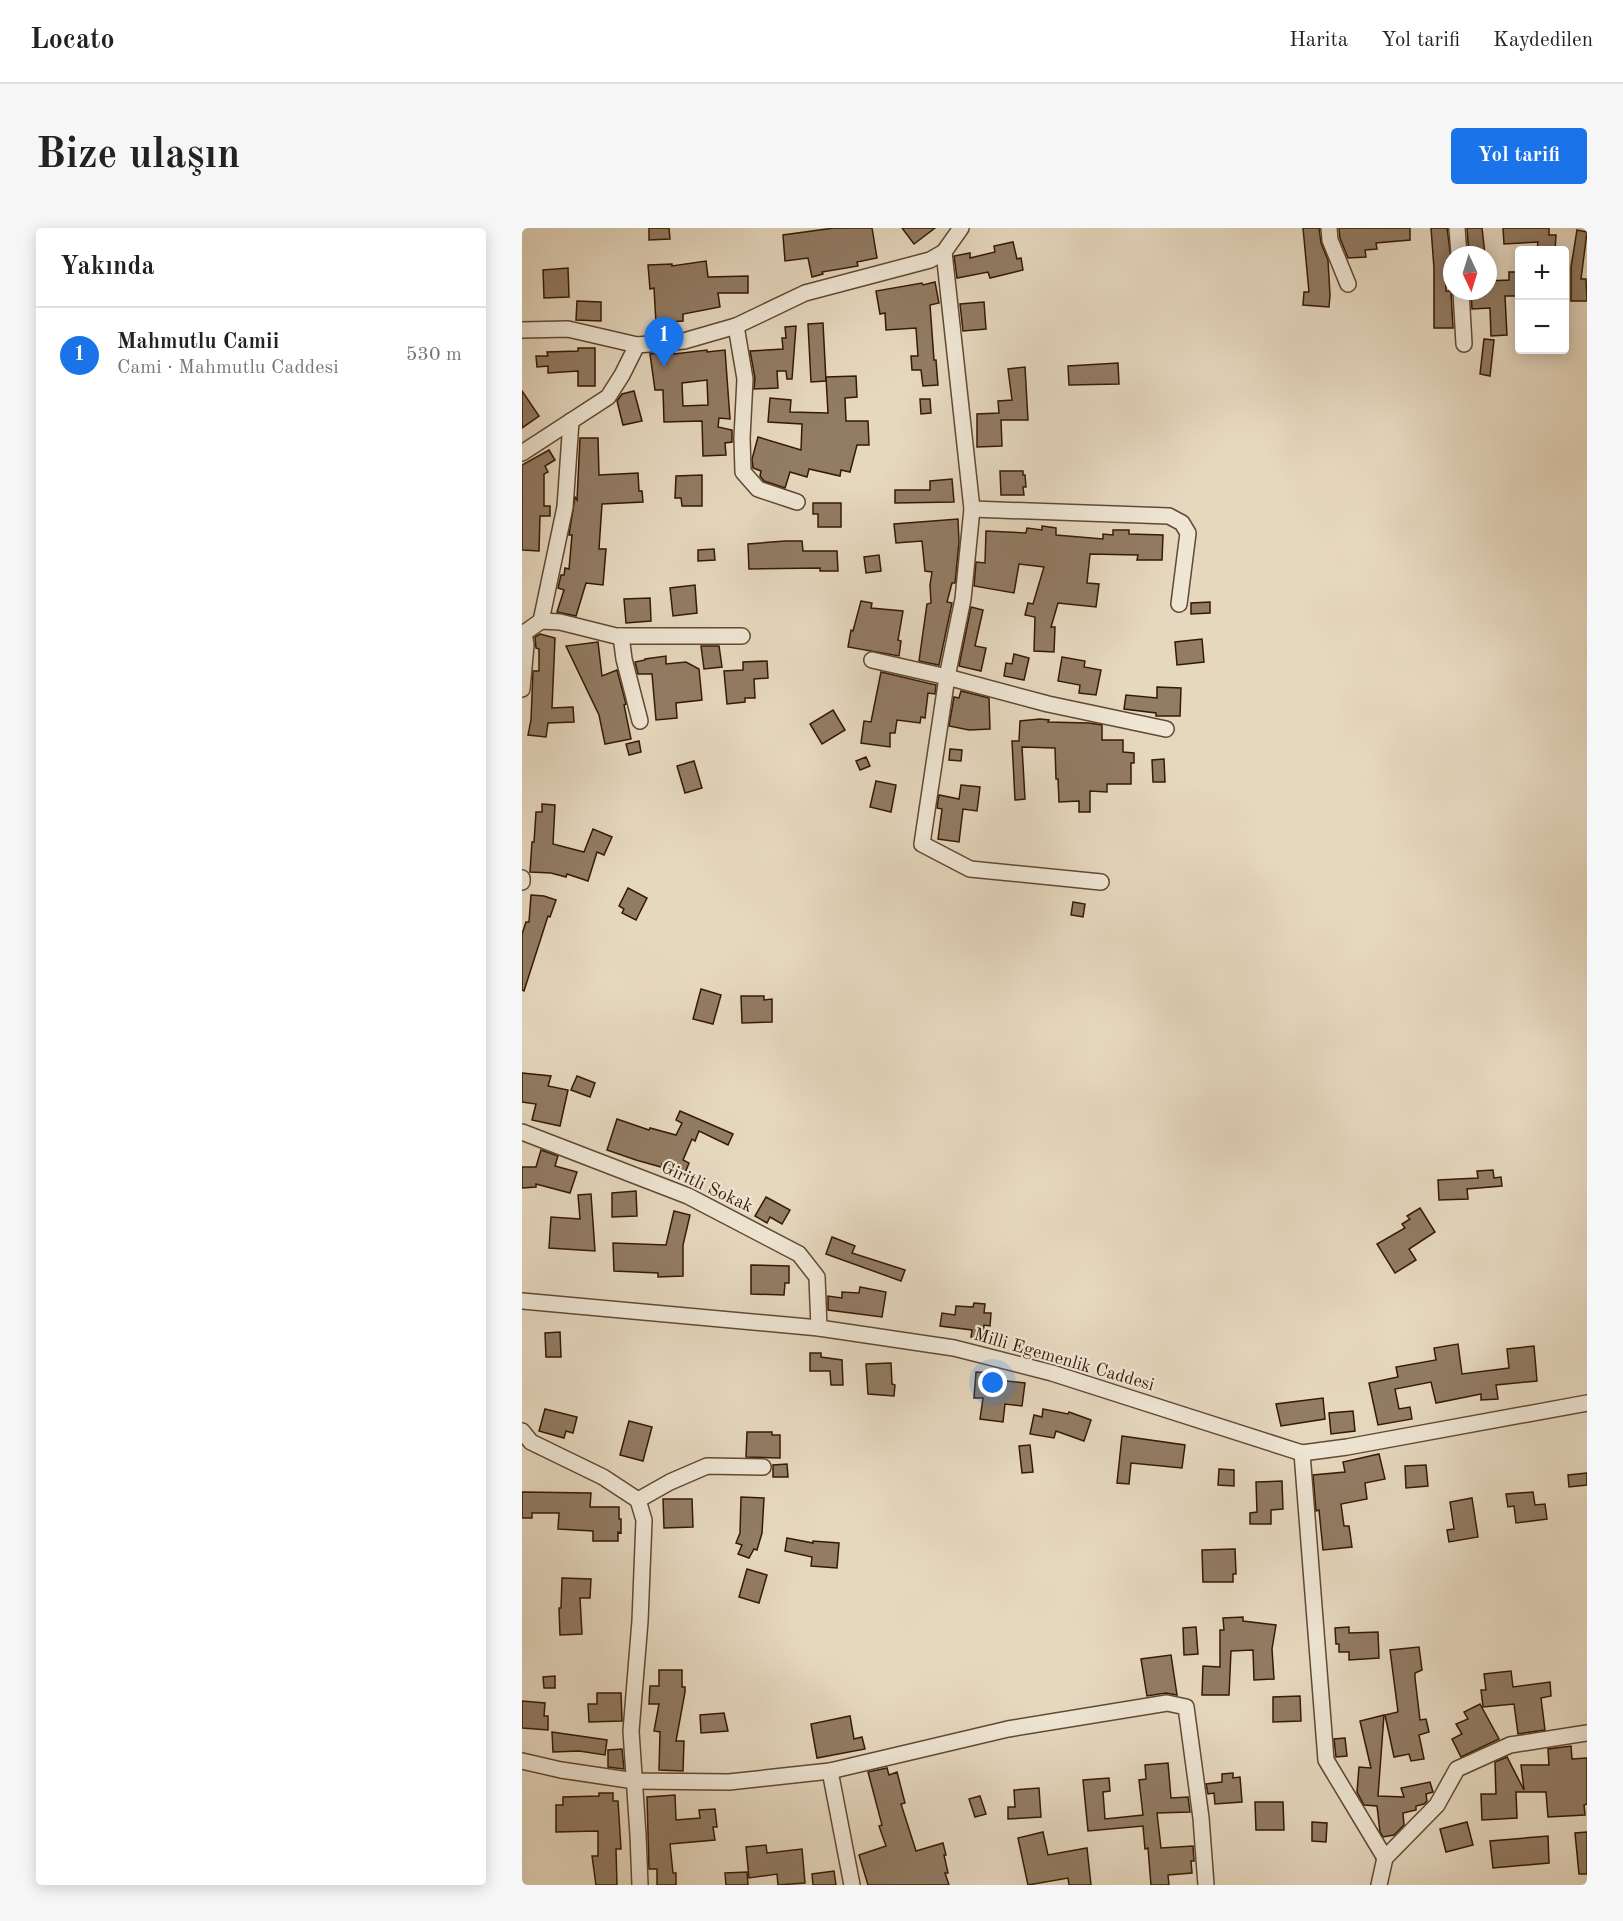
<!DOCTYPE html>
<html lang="tr">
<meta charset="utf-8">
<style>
:root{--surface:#fff;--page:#f6f6f6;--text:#222;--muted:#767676;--line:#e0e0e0;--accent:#1a73e8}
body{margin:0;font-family:"Old Standard TT",serif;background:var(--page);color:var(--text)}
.controls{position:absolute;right:18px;top:18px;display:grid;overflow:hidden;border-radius:6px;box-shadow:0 3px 15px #0003}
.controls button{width:54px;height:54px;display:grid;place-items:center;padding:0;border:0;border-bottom:2px solid var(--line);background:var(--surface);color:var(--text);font:30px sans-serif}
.compass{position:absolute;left:921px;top:18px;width:54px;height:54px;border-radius:50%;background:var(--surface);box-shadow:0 3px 15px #0003;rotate:176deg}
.you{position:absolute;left:471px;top:1155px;width:21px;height:21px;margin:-15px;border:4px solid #fff;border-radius:50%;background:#1a73e8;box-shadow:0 0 0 9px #1a73e833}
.badge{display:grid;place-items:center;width:39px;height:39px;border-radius:50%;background:var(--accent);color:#fff;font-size:20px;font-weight:700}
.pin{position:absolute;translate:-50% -50px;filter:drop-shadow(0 2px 3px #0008)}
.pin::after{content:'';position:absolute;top:32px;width:21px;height:18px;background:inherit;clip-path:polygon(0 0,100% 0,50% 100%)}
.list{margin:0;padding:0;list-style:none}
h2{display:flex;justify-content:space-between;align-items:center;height:78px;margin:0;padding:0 24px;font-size:26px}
h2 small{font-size:20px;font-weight:400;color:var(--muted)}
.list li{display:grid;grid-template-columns:39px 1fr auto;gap:18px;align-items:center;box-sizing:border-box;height:96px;padding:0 24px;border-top:2px solid var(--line)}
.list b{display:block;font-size:22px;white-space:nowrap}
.list p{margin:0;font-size:20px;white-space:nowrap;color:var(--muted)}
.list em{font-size:20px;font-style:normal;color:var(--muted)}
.map{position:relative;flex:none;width:1065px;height:1657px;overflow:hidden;border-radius:6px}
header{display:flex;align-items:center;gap:36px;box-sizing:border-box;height:84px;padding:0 30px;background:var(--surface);border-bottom:2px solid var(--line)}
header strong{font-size:28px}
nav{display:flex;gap:33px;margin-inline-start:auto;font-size:21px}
.intro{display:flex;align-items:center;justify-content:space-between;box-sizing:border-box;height:144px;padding:0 36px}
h1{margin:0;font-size:42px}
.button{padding:15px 27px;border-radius:6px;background:var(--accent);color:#fff;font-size:21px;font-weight:700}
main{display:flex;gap:36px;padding:0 36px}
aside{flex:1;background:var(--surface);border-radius:6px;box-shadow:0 3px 15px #0003}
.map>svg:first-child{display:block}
.building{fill:#927c64;stroke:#361902;stroke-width:1.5;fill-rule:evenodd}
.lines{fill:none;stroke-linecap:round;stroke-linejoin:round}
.minor-casing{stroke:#624931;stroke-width:18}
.minor{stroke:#efe6d5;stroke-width:15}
.labels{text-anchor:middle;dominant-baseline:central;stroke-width:4.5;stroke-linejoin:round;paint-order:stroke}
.street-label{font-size:18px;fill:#361902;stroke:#efe6d5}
</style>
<header>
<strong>Locato</strong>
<nav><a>Harita</a><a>Yol tarifi</a><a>Kaydedilen</a></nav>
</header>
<div class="intro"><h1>Bize ulaşın</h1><a class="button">Yol tarifi</a></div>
<main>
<aside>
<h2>Yakında<small></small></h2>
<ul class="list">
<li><span class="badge">1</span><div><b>Mahmutlu Camii</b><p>Cami · Mahmutlu Caddesi</p></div><em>530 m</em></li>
</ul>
</aside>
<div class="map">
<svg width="1065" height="1657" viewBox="0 0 1065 1657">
<rect width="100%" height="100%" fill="#e6d8bf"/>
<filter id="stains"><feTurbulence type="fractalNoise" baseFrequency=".00333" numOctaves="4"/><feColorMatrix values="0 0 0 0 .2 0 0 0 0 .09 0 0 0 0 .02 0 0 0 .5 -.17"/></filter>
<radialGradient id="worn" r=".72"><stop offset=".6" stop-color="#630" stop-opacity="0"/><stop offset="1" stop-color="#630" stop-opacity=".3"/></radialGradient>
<g class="building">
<polygon points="127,0 147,0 148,11 127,12"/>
<polygon points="312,0 350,0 355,30 335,34 336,38 300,44 301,46 290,49 286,30 263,33 261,7"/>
<polygon points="380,0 413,0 392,16"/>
<polygon points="781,0 797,0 799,15 806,32 808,67 807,79 781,77 782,64 787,64"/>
<polygon points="817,0 888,0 888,12 854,15 855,21 843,22 844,29 826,30 818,10"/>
<polygon points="909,0 925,0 930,38 923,38 924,63 929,63 931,100 912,100 912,40"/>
<polygon points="945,0 960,0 963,27 947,27"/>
<polygon points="981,0 1027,0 1027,7 1034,7 1033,22 1015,22 1016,14 982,16"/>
<polygon points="1055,2 1065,4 1059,51 1064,51 1065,73 1049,73 1049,39"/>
<polygon points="491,14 495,31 499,30 501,42 468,50 466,44 435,50 432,28 448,25 448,30 473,24 472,18"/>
<polygon points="184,33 186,49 226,48 226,65 196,65 198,79 161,86 161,93 134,95 132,60 128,61 126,37 150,36 150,38"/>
<polygon points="46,40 47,69 22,70 21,42"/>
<polygon points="987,44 998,44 998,68 983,68 985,107 969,108 968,80 950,81 949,63 967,63 966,53 987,52"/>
<polygon points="413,54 417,75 408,77 412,132 414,132 416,157 401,158 399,142 390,142 389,128 396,128 394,100 364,102 363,85 358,86 354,63 400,55 401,57"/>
<polygon points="55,73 79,74 79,93 54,92"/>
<polygon points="462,74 464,101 441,103 438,76"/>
<polygon points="301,95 304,153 289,154 286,96"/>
<polygon points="274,98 270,151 265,151 264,143 255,143 256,160 232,161 233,150 228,123 261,121 260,110 264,110 263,99"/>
<polygon points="962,111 972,112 968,148 958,146"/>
<polygon points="56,120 73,120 73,158 56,158 56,143 26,145 26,138 15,139 14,128 26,128 25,124 56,123"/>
<path d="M 185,122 L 185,124 L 203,122 L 208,191 L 197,190 L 196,199 L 210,202 L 210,214 L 203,215 L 204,227 L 181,228 L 180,193 L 142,194 L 141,162 L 133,162 L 128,126 L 152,124 L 152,126 ZM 185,152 L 186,177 L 161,178 L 160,155 Z"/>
<polygon points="596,135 597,156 547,157 546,138"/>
<polygon points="503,139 506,192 479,192 480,218 455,219 455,186 477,185 476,173 490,172 486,141"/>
<polygon points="334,148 335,169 323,170 324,193 346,193 347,217 335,217 328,244 319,242 318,248 287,241 285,249 268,244 263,260 242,253 238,248 239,243 231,240 230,231 236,209 279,222 280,196 246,194 248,170 269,172 268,184 306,185 304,149"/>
<polygon points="0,163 17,188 0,200"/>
<polygon points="112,163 120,193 101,197 95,173 100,166"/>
<polygon points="398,171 408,171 409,185 399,186"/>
<polygon points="58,210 76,210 77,247 116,245 117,263 120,263 121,274 80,276 77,321 84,321 81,357 64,355 54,388 35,384 42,362 36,360 39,347 42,347 43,340 47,341 50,307 47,307 53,269 55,272"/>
<polygon points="27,222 33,232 23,238 26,244 22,246 22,278 28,278 28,288 18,288 17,323 0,322 0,237"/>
<polygon points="478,243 501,243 501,247 503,247 504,259 501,259 502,267 479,267"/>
<polygon points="180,247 180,278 160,278 159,270 153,270 154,248"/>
<polygon points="430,251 432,274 373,275 373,262 408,262 408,253"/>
<polygon points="291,275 319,275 319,299 296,299 296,286 291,286"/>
<polygon points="436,291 437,314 433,355 430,355 425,374 430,375 417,437 397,433 405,376 409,375 408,357 410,344 403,343 400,313 374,315 372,296"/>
<polygon points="520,298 534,300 534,307 581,311 581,306 591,307 591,302 607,302 607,306 641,307 640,332 615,332 616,327 568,326 565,355 577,356 574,379 536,375 529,399 533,399 532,424 512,423 513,389 503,387 506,375 511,376 522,339 497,336 492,365 452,358 454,334 463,335 464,303 504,305 505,300 520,302"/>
<polygon points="263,313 280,313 281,323 315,323 316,343 298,343 298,340 227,341 226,316"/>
<polygon points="192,321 193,332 176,333 176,322"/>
<polygon points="357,327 359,343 344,345 342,329"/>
<polygon points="173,357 175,385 151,388 148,360"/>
<polygon points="128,370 129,393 104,395 102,371"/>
<polygon points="339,373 350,375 349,380 381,383 376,412 379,413 377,428 326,419 329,402 331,403"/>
<polygon points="688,374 688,385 669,386 669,375"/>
<polygon points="449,379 461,382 453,418 464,420 459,443 437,438"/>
<polygon points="18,406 33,410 30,480 51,479 52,494 26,495 24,509 6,507 9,492 11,443 17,443 17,421 14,420 13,409"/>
<polygon points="680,411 682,434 655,437 653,414"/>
<polygon points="76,414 80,448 95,442 104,476 102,477 109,511 83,516 77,487 44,418"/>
<polygon points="179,418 197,418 200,439 182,441"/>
<polygon points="492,426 507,430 502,452 482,448 484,435 490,436"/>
<polygon points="144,428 144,436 164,434 177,441 180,472 154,475 155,490 134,492 130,446 116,446 113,434 123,432 123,431"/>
<polygon points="540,429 563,433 562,439 579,442 574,467 557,465 558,457 536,453"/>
<polygon points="245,433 246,450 232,451 233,470 223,470 223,474 205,476 202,443 221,442 221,434"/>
<polygon points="359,444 414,457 413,466 406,465 403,490 399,489 398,495 375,492 373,505 368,505 368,519 339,515 342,493 349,494"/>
<polygon points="635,459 659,460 658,488 634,488 634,485 602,481 604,467 635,470"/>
<polygon points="439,463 467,470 468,501 447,502 427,498 432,469 437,470"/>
<polygon points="311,482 323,502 300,516 288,496"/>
<polygon points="518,491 527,492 526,494 567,495 580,497 580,512 601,512 601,524 612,525 612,535 609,535 609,556 585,556 585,564 568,563 568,584 557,584 557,573 537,574 536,551 534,551 533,520 500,519 503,571 493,572 490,513 497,513 498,493"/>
<polygon points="117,513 119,524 107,527 104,516"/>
<polygon points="428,521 440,522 439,533 427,532"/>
<polygon points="344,529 348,538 338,542 334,533"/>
<polygon points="642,531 643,554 631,554 630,532"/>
<polygon points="172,533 180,560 163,565 155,538"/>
<polygon points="354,553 374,557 369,584 348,579"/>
<polygon points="439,557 458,559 455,583 441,581 437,614 416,611 420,581 415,580 417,567 437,571"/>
<polygon points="20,576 33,577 31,616 62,624 71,601 90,609 82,627 75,624 66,653 45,646 44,649 29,645 8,644 10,614 12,614 14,584 20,584"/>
<polygon points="106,660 125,670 114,692 100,685 102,681 97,678"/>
<polygon points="9,667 22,668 34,672 28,689 26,688 2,763 0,762 0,706 4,694 7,694"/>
<polygon points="551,674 563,676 561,689 549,687"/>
<polygon points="179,761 199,767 191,796 171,791"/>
<polygon points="219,768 242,768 242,772 250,771 250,794 220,795"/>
<polygon points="0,845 29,848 26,858 46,862 38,898 10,892 14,876 0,874"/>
<polygon points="55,848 73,855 68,869 49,862"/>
<polygon points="158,883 211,906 206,917 177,903 173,913 170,911 161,932 167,935 163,945 140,936 139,939 114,932 85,922 95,891 127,902 128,900 154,907 160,895 154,892"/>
<polygon points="19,922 36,928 33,938 55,944 48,965 14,956 14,959 0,960 0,939 14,939"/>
<polygon points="971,942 972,950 979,949 980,958 945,961 946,971 917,972 916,952 956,950 955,943"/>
<polygon points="114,963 115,988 90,989 90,965"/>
<polygon points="69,966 73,1023 27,1020 29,989 58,991 56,967"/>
<polygon points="244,969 268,982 260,996 248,989 245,995 233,988"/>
<polygon points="898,980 913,1004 887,1021 894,1032 873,1045 855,1016 883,1000 880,996 888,991 885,988"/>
<polygon points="152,983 168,987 161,1017 161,1048 136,1049 136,1045 92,1043 91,1015 144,1017"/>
<polygon points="310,1009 333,1018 330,1025 383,1042 379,1053 304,1026"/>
<polygon points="229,1037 267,1038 267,1055 263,1055 262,1067 229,1066"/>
<polygon points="338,1059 364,1064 360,1089 306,1082 306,1068 320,1070 320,1064 337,1065"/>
<polygon points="452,1075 463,1076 462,1085 469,1085 468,1098 462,1097 461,1110 449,1109 450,1102 418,1098 420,1085 433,1087 434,1078 451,1079"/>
<polygon points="38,1104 39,1129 24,1129 23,1105"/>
<polygon points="936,1116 940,1146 987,1140 985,1121 1012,1118 1015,1153 974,1157 976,1171 959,1172 959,1166 914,1175 909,1154 873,1161 877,1181 888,1179 890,1191 856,1197 847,1155 876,1149 874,1139 914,1132 912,1120"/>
<polygon points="288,1125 299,1125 299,1129 320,1132 321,1157 309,1157 308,1143 288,1143"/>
<polygon points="369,1135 370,1156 373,1157 372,1168 346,1166 344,1136"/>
<polygon points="454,1144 476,1145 476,1152 503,1155 500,1178 483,1176 481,1194 458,1191 461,1170 452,1170"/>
<polygon points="801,1170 803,1191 759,1198 754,1176"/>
<polygon points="23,1181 55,1189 51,1205 44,1203 42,1210 17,1203"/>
<polygon points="521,1181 546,1186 547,1184 569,1192 562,1213 534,1203 532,1210 508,1206 512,1187 520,1189"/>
<polygon points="831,1183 833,1203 809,1206 807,1185"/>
<polygon points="107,1193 130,1199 121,1233 98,1227"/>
<polygon points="225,1204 250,1204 250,1207 258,1207 258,1230 224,1229"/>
<polygon points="600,1208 663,1217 660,1240 609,1235 607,1256 595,1255"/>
<polygon points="508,1217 511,1244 500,1245 497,1218"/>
<polygon points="857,1226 863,1251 843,1255 845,1271 819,1276 822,1298 827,1298 830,1319 801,1322 797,1282 794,1283 791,1247 823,1244 821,1234"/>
<polygon points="265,1236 266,1249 251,1249 251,1237"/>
<polygon points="904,1237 906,1258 884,1260 883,1238"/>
<polygon points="697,1241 712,1242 712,1258 696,1257"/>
<polygon points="1065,1245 1065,1257 1047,1259 1046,1247"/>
<polygon points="760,1253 761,1281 749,1282 749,1296 728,1296 728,1285 735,1284 734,1254"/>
<polygon points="0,1264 69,1265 68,1279 97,1279 97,1291 99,1291 99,1305 96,1304 96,1313 71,1313 71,1303 36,1301 37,1285 10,1285 10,1290 0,1290"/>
<polygon points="1011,1264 1013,1277 1023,1276 1025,1291 994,1295 992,1278 986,1279 984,1266"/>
<polygon points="219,1269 242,1270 240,1305 235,1322 232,1321 227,1330 216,1326 220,1317 214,1315 218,1305"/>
<polygon points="950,1270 956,1309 927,1314 925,1302 932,1301 928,1274"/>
<polygon points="141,1271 170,1271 171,1299 142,1300"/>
<polygon points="265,1310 291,1315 291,1313 317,1315 315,1340 289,1338 290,1329 263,1323"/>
<polygon points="713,1321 714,1346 711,1346 711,1354 681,1354 680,1322"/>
<polygon points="225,1341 245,1347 237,1375 217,1369"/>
<polygon points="40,1350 69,1351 68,1370 58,1370 60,1406 38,1407 37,1380 39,1380"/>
<polygon points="721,1389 721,1393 754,1397 750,1421 752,1451 732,1452 731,1422 709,1423 707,1467 680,1467 681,1438 698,1439 698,1402 702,1402 701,1390"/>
<polygon points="674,1399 676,1426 662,1427 661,1400"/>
<polygon points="827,1399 827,1405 856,1404 857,1430 827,1432 827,1424 817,1424 817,1416 814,1416 813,1400"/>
<polygon points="897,1419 900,1442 893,1445 893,1450 898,1492 904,1491 907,1504 897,1507 902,1531 889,1533 887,1526 872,1529 863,1487 876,1484 868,1422"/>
<polygon points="649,1427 655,1467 644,1465 625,1468 619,1431"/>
<polygon points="137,1442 160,1442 160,1459 163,1459 163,1464 154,1513 162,1513 161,1543 137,1542 138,1504 132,1503 137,1476 127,1476 128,1458 137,1458"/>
<polygon points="989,1443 991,1459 1028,1454 1029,1468 1019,1470 1023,1502 996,1506 992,1476 961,1479 959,1462 964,1462 962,1446"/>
<polygon points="33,1448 33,1460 22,1460 21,1449"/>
<polygon points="75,1465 99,1465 100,1493 67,1494 66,1476 75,1476"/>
<polygon points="778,1468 779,1493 751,1494 751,1469"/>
<polygon points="0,1473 23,1475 22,1488 26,1488 26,1502 0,1500"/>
<polygon points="958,1476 977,1511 939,1529 930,1511 940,1506 934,1496 946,1491 942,1484"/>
<polygon points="202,1485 206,1503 179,1505 178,1487"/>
<polygon points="862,1487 856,1568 882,1569 879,1560 908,1554 911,1564 904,1566 905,1573 902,1576 894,1578 894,1582 881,1585 882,1597 872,1607 861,1609 858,1604 855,1578 842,1577 835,1564 837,1539 849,1540 838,1493"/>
<polygon points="328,1488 332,1511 340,1509 343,1521 295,1530 289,1496"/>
<polygon points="30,1504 85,1512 83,1527 57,1523 31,1524"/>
<polygon points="823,1510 825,1528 814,1529 812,1511"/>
<polygon points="1049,1518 1050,1531 1065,1530 1065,1576 1062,1577 1063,1587 1026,1589 1024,1564 994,1564 995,1590 960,1592 959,1566 974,1566 973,1534 985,1529 1002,1562 999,1537 1027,1537 1026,1521"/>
<polygon points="100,1521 102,1541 86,1539 86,1522"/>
<polygon points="646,1535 649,1570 666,1569 668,1584 635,1585 639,1620 671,1618 672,1633 669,1633 670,1645 646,1647 647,1657 629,1657 626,1620 623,1621 621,1598 566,1603 561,1552 587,1550 588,1563 581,1564 583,1591 621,1587 617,1552 624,1551 623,1537"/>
<polygon points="365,1540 367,1547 375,1544 383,1575 379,1576 394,1623 421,1615 424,1627 422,1627 426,1645 423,1645 427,1657 346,1657 337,1627 364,1618 357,1598 360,1597 346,1544"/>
<polygon points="711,1545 711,1550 718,1549 720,1574 693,1576 692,1565 686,1566 684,1556 700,1554 700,1546"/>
<polygon points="517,1560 519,1589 486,1591 486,1579 493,1579 492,1562"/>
<polygon points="77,1565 91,1565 91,1573 96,1573 99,1621 94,1621 95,1657 74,1657 70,1628 76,1628 76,1603 34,1604 34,1577 41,1577 41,1569 77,1568"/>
<polygon points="153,1567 154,1592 178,1590 177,1582 193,1581 195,1599 191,1599 193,1612 148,1616 151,1645 154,1645 154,1657 135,1657 135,1641 127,1641 125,1569"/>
<polygon points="458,1568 464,1586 453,1589 447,1571"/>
<polygon points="733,1574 761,1574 762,1602 734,1602"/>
<polygon points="790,1594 805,1595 804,1614 790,1613"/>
<polygon points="945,1594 951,1617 924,1624 918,1601"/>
<polygon points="521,1604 526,1627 565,1620 569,1657 547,1657 546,1650 506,1657 496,1610"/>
<polygon points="1065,1604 1065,1646 1057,1646 1053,1605"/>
<polygon points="1026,1608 1027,1635 971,1640 968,1613"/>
<polygon points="244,1617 245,1625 280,1621 283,1655 256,1657 255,1646 227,1650 224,1619"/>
<polygon points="312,1643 314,1657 291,1657 290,1646"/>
<polygon points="225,1644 226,1657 204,1657 203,1645"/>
</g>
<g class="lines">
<g class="minor-casing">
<g id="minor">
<polyline points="807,0 808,12 826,56"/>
<polyline points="935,0 937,27"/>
<polyline points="422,24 450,281 441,371 425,449 400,616 448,641 579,654"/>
<polyline points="939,63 942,116"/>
<polyline points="214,98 223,151 220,210 221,244 236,261 275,274"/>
<polyline points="0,102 46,101 115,117 162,113 214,98 283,65 408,32 422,24 439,0"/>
<polyline points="0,225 86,169 100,147 115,117"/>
<polyline points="450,281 647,288 660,295 666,305 657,376"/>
<polyline points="19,393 43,279 49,193"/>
<polyline points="2,405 19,393 38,394 94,408 220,408"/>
<polyline points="99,408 102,431 118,493"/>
<polyline points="350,432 425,449 526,476 644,501"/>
<polyline points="0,461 4,417 2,405"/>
<polyline points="0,650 0,654"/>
<polyline points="0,904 166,968 277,1026 295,1049 297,1100"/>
<polyline points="0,1073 297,1100 432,1120 530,1145 780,1225 825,1219 1065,1175"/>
<polyline points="0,1203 9,1214 81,1249 116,1272 122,1292 118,1393 109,1503 116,1607 118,1657"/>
<polyline points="780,1225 804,1532 863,1630"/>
<polyline points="116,1272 148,1254 185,1238 241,1239"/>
<polyline points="0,1533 39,1542 113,1553 207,1554 308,1543 486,1501 645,1475 664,1479 679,1590 684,1657"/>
<polyline points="308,1543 330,1657"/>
<polyline points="857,1657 863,1630 915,1577 935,1541 988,1517 1065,1505"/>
</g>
</g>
<use href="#minor" class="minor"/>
</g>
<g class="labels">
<g class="street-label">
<text transform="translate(185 959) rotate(25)">Giritli Sokak</text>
<text transform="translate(542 1132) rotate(16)">Milli Egemenlik Caddesi</text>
</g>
</g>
<rect width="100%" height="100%" filter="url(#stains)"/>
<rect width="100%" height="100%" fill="url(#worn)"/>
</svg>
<div class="controls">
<button>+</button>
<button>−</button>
</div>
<svg class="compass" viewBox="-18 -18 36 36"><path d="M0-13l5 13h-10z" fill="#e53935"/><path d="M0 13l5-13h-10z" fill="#767676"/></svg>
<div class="you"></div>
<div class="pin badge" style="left:142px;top:139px">1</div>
</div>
</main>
